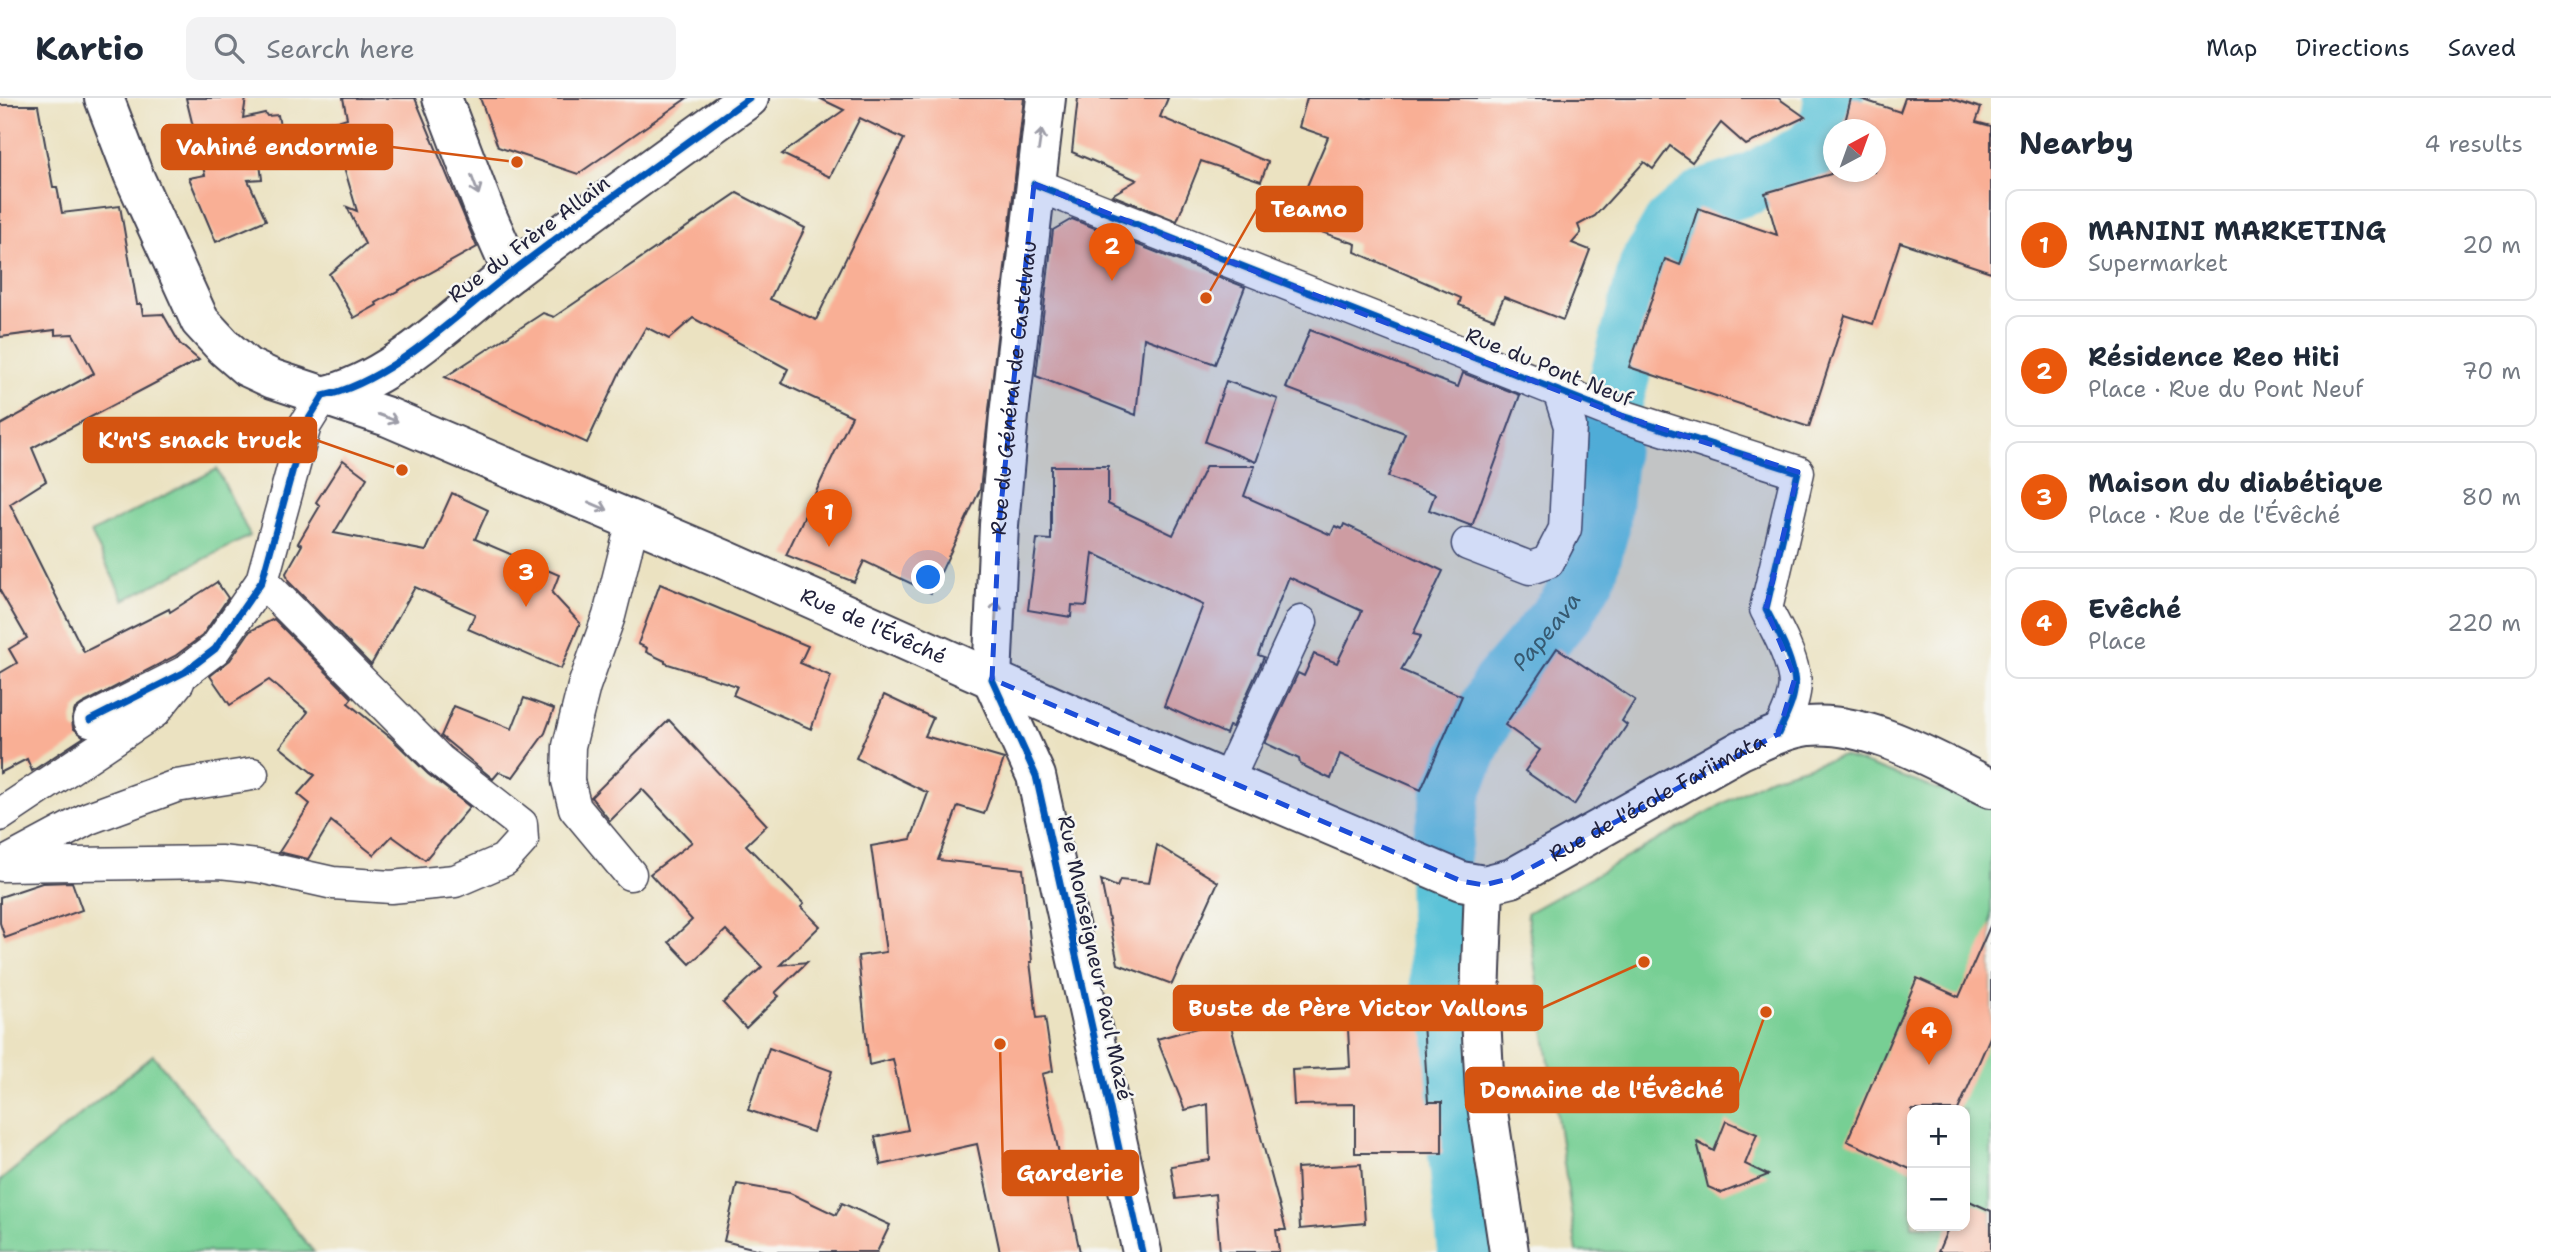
<!DOCTYPE html>
<meta charset="utf-8">
<style>
:root{--surface:#fff;--page:#f2f2f3;--text:#1f2937;--muted:#747a83;--line:#e0e1e3;--accent:#ea580c}
body{margin:0;font-family:"Shantell Sans",sans-serif;background:var(--page);color:var(--text)}
.controls{position:absolute;right:21px;bottom:21px;display:grid;overflow:hidden;border-radius:14px;box-shadow:0 4px 10px #0003}
.controls button{width:63px;height:63px;display:grid;place-items:center;padding:0;border:0;border-bottom:2px solid var(--line);background:var(--surface);color:var(--text);font:35px sans-serif}
.compass{position:absolute;left:1823px;top:21px;width:63px;height:63px;border-radius:50%;background:var(--surface);box-shadow:0 4px 10px #0003;rotate:41deg}
.you{position:absolute;left:929px;top:480px;width:24px;height:24px;margin:-18px;border:5px solid #fff;border-radius:50%;background:#1a73e8;box-shadow:0 0 0 10px #1a73e833}
.badge{display:grid;place-items:center;width:46px;height:46px;border-radius:50%;background:var(--accent);color:#fff;font-size:23px;font-weight:700}
.pin{position:absolute;translate:-50% -58px;filter:drop-shadow(0 2px 4px #0008)}
.pin::after{content:'';position:absolute;top:37px;width:24px;height:21px;background:inherit;clip-path:polygon(0 0,100% 0,50% 100%)}
.list{margin:0;padding:0;list-style:none}
h2{display:flex;justify-content:space-between;align-items:center;height:91px;margin:0;padding:0 28px;font-size:30px}
h2 small{font-size:23px;font-weight:400;color:var(--muted)}
.list li{display:grid;grid-template-columns:46px 1fr auto;gap:21px;align-items:center;box-sizing:border-box;height:112px;margin:0 14px 14px;padding:0 14px;border:2px solid var(--line);border-radius:14px}
.list b{display:block;font-size:26px;white-space:nowrap}
.list p{margin:0;font-size:23px;white-space:nowrap;color:var(--muted)}
.list em{font-size:23px;font-style:normal;color:var(--muted)}
.icon{flex:none;width:38px;height:38px;fill:none;stroke:currentColor;stroke-width:2;stroke-linecap:round;stroke-linejoin:round}
.map{position:relative;flex:none;width:1991px;height:1154px;overflow:hidden}
header{display:flex;align-items:center;gap:42px;box-sizing:border-box;height:98px;padding:0 35px;background:var(--surface);border-bottom:2px solid var(--line)}
header strong{font-size:33px}
nav{display:flex;gap:38px;margin-inline-start:auto;font-size:24px}
.search{width:490px;height:63px;background:var(--page);display:flex;align-items:center;gap:18px;box-sizing:border-box;padding:0 24px;border-radius:14px;color:var(--muted);font-size:26px}
main{display:flex}
aside{flex:1;background:var(--surface)}
.map>svg:first-child{display:block}
.green{fill:#77cf94;stroke:#4c7868;stroke-width:2;fill-rule:evenodd}
.lines{fill:none;stroke-linecap:round;stroke-linejoin:round}
.river{stroke:#5bc3d8;stroke-width:60}
.building{fill:#f9af95}
.minor-casing{stroke:#403f4f;stroke-width:35}
.tertiary-casing{stroke:#403f4f;stroke-width:42}
.secondary-casing{stroke:#403f4f;stroke-width:42}
.minor{stroke:#fff;stroke-width:32}
.tertiary{stroke:#fff;stroke-width:38}
.secondary{stroke:#fff;stroke-width:38}
.cycleway-casing{stroke:#f6f6f2;stroke-width:11}
.cycleway{stroke:#0057b8;stroke-width:7}
.oneway{stroke:#9c9ca7}
.marked{fill:#1d4ed8;fill-opacity:0.2;stroke:#1d4ed8;stroke-width:5;stroke-dasharray:14 9;stroke-linejoin:round}
.labels{text-anchor:middle;dominant-baseline:central;stroke-width:5;stroke-linejoin:round;paint-order:stroke}
.street-label{font-size:21px;fill:#22223b;stroke:#f6f6f2}
.water-label{font-size:23px;font-style:italic;fill:#365a72;stroke:#f6f6f2}
.leader{fill:none;stroke:#d45411;stroke-width:2.5}
.callout-dot{fill:#d45411;stroke:#f6f6f2;stroke-width:2.5}
.callout{fill:#d45411;stroke:#d45411;stroke-width:2.5}
.callout-label{font-size:23px;text-anchor:middle;font-weight:bold;fill:#fff}
</style>
<header>
<strong>Kartio</strong>
<div class="search"><svg class="icon" aria-label="search" viewBox="0 0 24 24"><circle cx="10" cy="10" r="6"/><path d="M15 15l6 6"/></svg>Search here</div>
<nav><a>Map</a><a>Directions</a><a>Saved</a></nav>
</header>
<main>
<div class="map">
<svg width="1991" height="1154" viewBox="0 0 1991 1154">
<rect width="100%" height="100%" fill="#f6f6f2"/>
<filter id="ink" filterUnits="userSpaceOnUse"><feTurbulence type="fractalNoise" baseFrequency=".0143" numOctaves="2"/><feDisplacementMap in="SourceGraphic" scale="14" xChannelSelector="R" yChannelSelector="G"/><feConvolveMatrix kernelMatrix="1 2 1 2 8 2 1 2 1" color-interpolation-filters="sRGB"/></filter>
<filter id="wash" filterUnits="userSpaceOnUse"><feTurbulence type="fractalNoise" baseFrequency=".00686" numOctaves="4" result="noise"/><feDisplacementMap in="SourceGraphic" scale="28" xChannelSelector="R" yChannelSelector="G"/><feGaussianBlur stdDeviation="1.57" result="paint"/><feColorMatrix in="noise" values="0 0 0 0 0 0 0 0 0 0 0 0 0 0 0 0 0 1.4 0 .05"/><feComposite in="paint" operator="in"/></filter>
<g filter="url(#wash)">
<rect width="100%" height="100%" fill="#ebe2c1"/>
<g class="green">
<polygon points="217,371 250,438 124,502 91,435"/>
<path d="M 1843,658 L 1991,710 L 1991,1154 L 1577,1154 L 1527,815 L 1771,679 ZM 1912,1012 L 1965,1012 L 1965,1128 L 1912,1128 Z"/>
<polygon points="153,957 314,1154 0,1154 0,1083"/>
</g>
<g class="lines">
<path class="river" id="s1" d="M 1468,1154 L 1440,880 L 1438,767 L 1452,692 L 1474,638 L 1501,587 L 1567,510 L 1587,475 L 1600,428 L 1612,308 L 1649,168 L 1672,128 L 1702,102 L 1748,87 L 1813,52 L 1830,23 L 1834,0"/>
</g>
<g id="blocks">
<g class="building">
<polygon points="186,0 246,0 243,20 265,15 267,18 278,17 286,63 260,66 262,81 248,82 266,122 216,144 189,80 205,77"/>
<polygon points="343,0 415,0 477,149 376,205 377,207 354,220 329,176 365,146 347,109 357,113 331,25 347,20"/>
<polygon points="480,0 687,0 578,76 498,49"/>
<polygon points="819,0 1024,0 980,392 931,495 864,463 854,484 786,457 852,318 781,285 788,271 693,220 669,241 646,229 619,276 587,345 445,279 543,215 554,219 737,95 805,130 770,201 816,222 904,41 860,20 830,79 782,56 844,12"/>
<polygon points="1078,0 1168,0 1160,19 1268,64 1261,83 1201,63 1177,123 1112,97 1137,82 1072,54"/>
<polygon points="1307,0 1778,0 1805,19 1746,47 1721,25 1692,64 1670,48 1653,71 1644,64 1595,118 1578,127 1581,135 1572,145 1590,152 1563,222 1504,199 1494,221 1459,207 1461,200 1355,154 1356,146 1301,127 1311,101 1304,95 1328,39 1299,29"/>
<polygon points="1851,0 1858,0 1900,14 1905,0 1949,0 1981,10 1976,24 1991,28 1991,174 1900,144 1873,226 1845,217 1809,329 1629,269 1665,161 1680,167 1698,110 1777,137 1765,95 1831,76 1833,67 1833,74 1875,74 1875,32 1843,32"/>
<polygon points="0,7 38,7 53,89 57,89 62,115 120,108 137,206 141,206 143,217 163,216 180,246 199,262 32,350 46,383 10,406 84,554 169,511 170,514 217,484 228,500 202,538 175,558 82,606 75,611 72,620 73,630 84,639 32,673 27,661 0,675 0,575 17,565 9,551 27,540 0,493 0,327 94,275 73,236 55,237 55,232 0,239"/>
<polygon points="1072,121 1245,189 1215,266 1144,240 1136,317 1036,278 1053,132"/>
<polygon points="1310,232 1458,289 1463,275 1520,297 1472,428 1429,412 1435,396 1388,379 1405,335 1286,290"/>
<polygon points="1226,283 1278,301 1256,364 1205,344"/>
<polygon points="343,362 367,380 334,435 426,453 452,395 488,412 475,441 559,477 552,495 580,525 561,571 468,531 475,516 415,489 371,567 289,484 286,475 302,447 298,445 320,408 316,404"/>
<polygon points="1051,368 1108,368 1108,406 1173,437 1206,368 1255,368 1244,398 1331,437 1335,428 1342,431 1344,426 1443,473 1413,536 1421,538 1401,572 1462,598 1421,692 1340,656 1331,681 1300,666 1299,661 1265,645 1298,575 1304,578 1314,556 1337,565 1362,513 1289,479 1258,557 1264,559 1232,629 1229,628 1226,636 1164,608 1203,507 1093,455 1087,508 1072,507 1071,519 1028,512 1037,441 1051,442"/>
<polygon points="660,486 808,548 800,565 831,578 811,631 733,597 737,588 665,565 665,563 646,554 647,550 638,546"/>
<polygon points="274,521 352,600 348,605 391,640 428,676 470,709 425,762 392,738 374,757 331,723 308,761 279,754 310,706 298,696 315,677 280,649 308,614 269,582 230,607 210,578 230,562 250,533"/>
<polygon points="1557,550 1635,602 1622,623 1627,627 1574,707 1525,673 1540,652 1505,627"/>
<polygon points="884,597 933,620 925,638 1004,661 984,716 958,708 938,762 1023,771 1032,864 1030,864 1037,920 1045,919 1053,973 1042,976 1080,1154 1000,1154 977,1046 881,1067 875,1039 908,1032 893,961 869,967 858,858 886,854 871,748 911,741 928,695 856,660"/>
<polygon points="524,600 554,611 545,635 513,679 499,674 493,681 441,638 454,608 512,631"/>
<polygon points="669,622 767,727 746,747 804,806 801,809 820,828 780,867 807,864 775,895 779,898 746,930 723,905 762,869 726,832 690,866 669,844 692,822 650,776 692,744 642,691 610,723 591,699"/>
<polygon points="1157,747 1218,784 1172,886 1118,866 1101,782 1117,789 1120,782 1149,785"/>
<polygon points="72,784 82,812 5,840 0,825 0,799 42,785"/>
<polygon points="1991,826 1991,937 1958,1012 1912,1012 1912,1072 1847,1043 1917,880 1959,899"/>
<polygon points="1422,909 1428,1004 1442,1004 1442,1055 1355,1055 1355,1006 1294,1007 1292,972 1350,969 1347,911"/>
<polygon points="1229,921 1286,1132 1276,1132 1279,1154 1220,1154 1215,1096 1176,1101 1171,1068 1210,1062 1208,1006 1185,1012 1157,941"/>
<polygon points="769,950 832,973 813,1034 748,1012"/>
<polygon points="1726,1023 1757,1036 1745,1066 1768,1077 1722,1095 1708,1089 1697,1044 1714,1053"/>
<polygon points="1361,1066 1365,1125 1300,1131 1297,1070"/>
<polygon points="737,1086 790,1095 836,1117 842,1105 890,1127 877,1154 768,1154 724,1143"/>
<polygon points="1965,1101 1991,1113 1991,1154 1938,1154 1949,1128 1965,1128"/>
</g>
</g>
</g>
<g filter="url(#ink)">
<use href="#blocks" fill-opacity="0" stroke="#403f4f" stroke-width="2"/>
<g class="lines">
<g class="minor-casing">
<g id="minor">
<path d="M 1034,86 L 1622,318 L 1798,374 L 1766,511 C 1777,532 1790,555 1794,578 C 1798,597 1786,619 1778,636"/>
<polyline points="1468,446 1530,470 1548,464 1565,431 1570,328 1559,293"/>
<polyline points="90,622 185,574 215,551 262,483 305,327 323,298"/>
<polyline points="1227,683 1301,524"/>
<polyline points="0,717 154,614 178,584"/>
<polyline points="7,764 89,720 176,688 252,676"/>
<polyline points="2,767 220,764 257,768 333,785 391,789 455,783 504,762 522,742 521,726 439,662 262,483"/>
<polyline points="630,776 575,710 568,683 569,648 584,588 609,518 633,423"/>
</g>
</g>
<g class="tertiary-casing">
<g id="tertiary">
<polyline points="442,0 485,113 512,174"/>
<path d="M 323,298 C 391,284 458,215 513,173 C 590,114 670,57 749,0"/>
<path id="s2" d="M 992,581 L 999,427 L 1009,317 L 1046,0"/>
<polyline points="1484,787 1480,901 1485,994 1509,1154"/>
</g>
</g>
<g class="secondary-casing">
<g id="secondary">
<path id="s3" d="M 104,0 L 133,76 L 200,223 L 225,250 L 247,269 L 273,281 L 388,319 L 423,334 L 723,461 L 1084,622 L 1461,783 L 1484,787 L 1512,780 L 1741,652 C 1762,643 1785,631 1808,628 C 1869,622 1937,664 1991,690"/>
<polyline points="992,581 1036,678 1142,1154"/>
</g>
</g>
<use href="#minor" class="minor"/>
<use href="#tertiary" class="tertiary"/>
<use href="#secondary" class="secondary"/>
<g class="cycleway-casing">
<g id="cycleway">
<path d="M 1034,86 L 1622,318 L 1798,374 L 1766,511 C 1777,532 1790,555 1794,578 C 1798,597 1786,619 1778,636"/>
<polyline points="992,581 1036,678 1142,1154"/>
<path d="M 90,622 L 185,574 L 215,551 L 262,483 L 305,327 L 323,298 C 391,284 458,215 513,173 C 590,114 670,57 749,0"/>
</g>
</g>
<use href="#cycleway" class="cycleway"/>
</g>
<defs><path id="oneway-shaft" d="M-6 0H5M1.5-3L5.5 0L1.5 3" fill="none" stroke-width="1.6" stroke-linecap="round" stroke-linejoin="round" transform="scale(1.75)"/></defs>
<g class="oneway">
<use href="#oneway-shaft" transform="translate(1040 42) rotate(-82)"/>
<use href="#oneway-shaft" transform="translate(475 87) rotate(69)"/>
<use href="#oneway-shaft" transform="translate(388 320) rotate(20)"/>
<use href="#oneway-shaft" transform="translate(598 408) rotate(23)"/>
<use href="#oneway-shaft" transform="translate(996 513) rotate(-87)"/>
</g>
</g>
<path class="marked" d="M 1034,86 L 1622,318 L 1798,374 L 1766,511 L 1795,580 L 1778,636 L 1512,780 L 1484,787 L 1461,783 L 992,581 L 999,427 Z"/>
<g class="labels">
<g class="street-label">
<text transform="translate(529 141) rotate(-37)">Rue du Frère Allain</text>
<text transform="translate(1549 269) rotate(22)">Rue du Pont Neuf</text>
<text stroke="none"><textPath href="#s2" startOffset="292">Rue du Général de Castelnau</textPath></text>
<text stroke="none"><textPath href="#s3" startOffset="987">Rue de l'Évêché</textPath></text>
<text stroke="none"><textPath href="#s3" startOffset="1846">Rue de l'école Fariimata</textPath></text>
<text transform="translate(1095 860) rotate(78)">Rue Monseigneur Paul Mazé</text>
</g>
<g class="water-label">
<text stroke="none"><textPath href="#s1" startOffset="651">Papeava</textPath></text>
</g>
</g>
<path class="leader" d="M517 64L392 49M1206 200L1257 111M402 372L316 342M1644 864L1542 910M1766 914L1738 992M1000 946L1003 1075"/>
<g class="callout-dot">
<circle cx="517" cy="64" r="7"/>
<circle cx="1206" cy="200" r="7"/>
<circle cx="402" cy="372" r="7"/>
<circle cx="1644" cy="864" r="7"/>
<circle cx="1766" cy="914" r="7"/>
<circle cx="1000" cy="946" r="7"/>
</g>
<g class="callout">
<rect x="162" y="27" width="230" height="44" rx="7"/>
<rect x="1257" y="89" width="105" height="44" rx="7"/>
<rect x="84" y="320" width="232" height="44" rx="7"/>
<rect x="1174" y="888" width="368" height="44" rx="7"/>
<rect x="1466" y="970" width="272" height="44" rx="7"/>
<rect x="1003" y="1053" width="135" height="44" rx="7"/>
</g>
<g class="callout-label">
<text x="277" y="57">Vahiné endormie</text>
<text x="1309" y="119">Teamo</text>
<text x="200" y="350">K'n'S snack truck</text>
<text x="1358" y="918">Buste de Père Victor Vallons</text>
<text x="1602" y="1000">Domaine de l'Évêché</text>
<text x="1070" y="1083">Garderie</text>
</g>
</svg>
<div class="controls">
<button>+</button>
<button>−</button>
</div>
<svg class="compass" viewBox="-18 -18 36 36"><path d="M0-13l5 13h-10z" fill="#e53935"/><path d="M0 13l5-13h-10z" fill="#747a83"/></svg>
<div class="you"></div>
<div class="pin badge" style="left:829px;top:449px">1</div>
<div class="pin badge" style="left:1112px;top:183px">2</div>
<div class="pin badge" style="left:526px;top:509px">3</div>
<div class="pin badge" style="left:1929px;top:967px">4</div>
</div>
<aside>
<h2>Nearby<small>4 results</small></h2>
<ul class="list">
<li><span class="badge">1</span><div><b>MANINI MARKETING</b><p>Supermarket</p></div><em>20 m</em></li>
<li><span class="badge">2</span><div><b>Résidence Reo Hiti</b><p>Place · Rue du Pont Neuf</p></div><em>70 m</em></li>
<li><span class="badge">3</span><div><b>Maison du diabétique</b><p>Place · Rue de l'Évêché</p></div><em>80 m</em></li>
<li><span class="badge">4</span><div><b>Evêché</b><p>Place</p></div><em>220 m</em></li>
</ul>
</aside>
</main>
